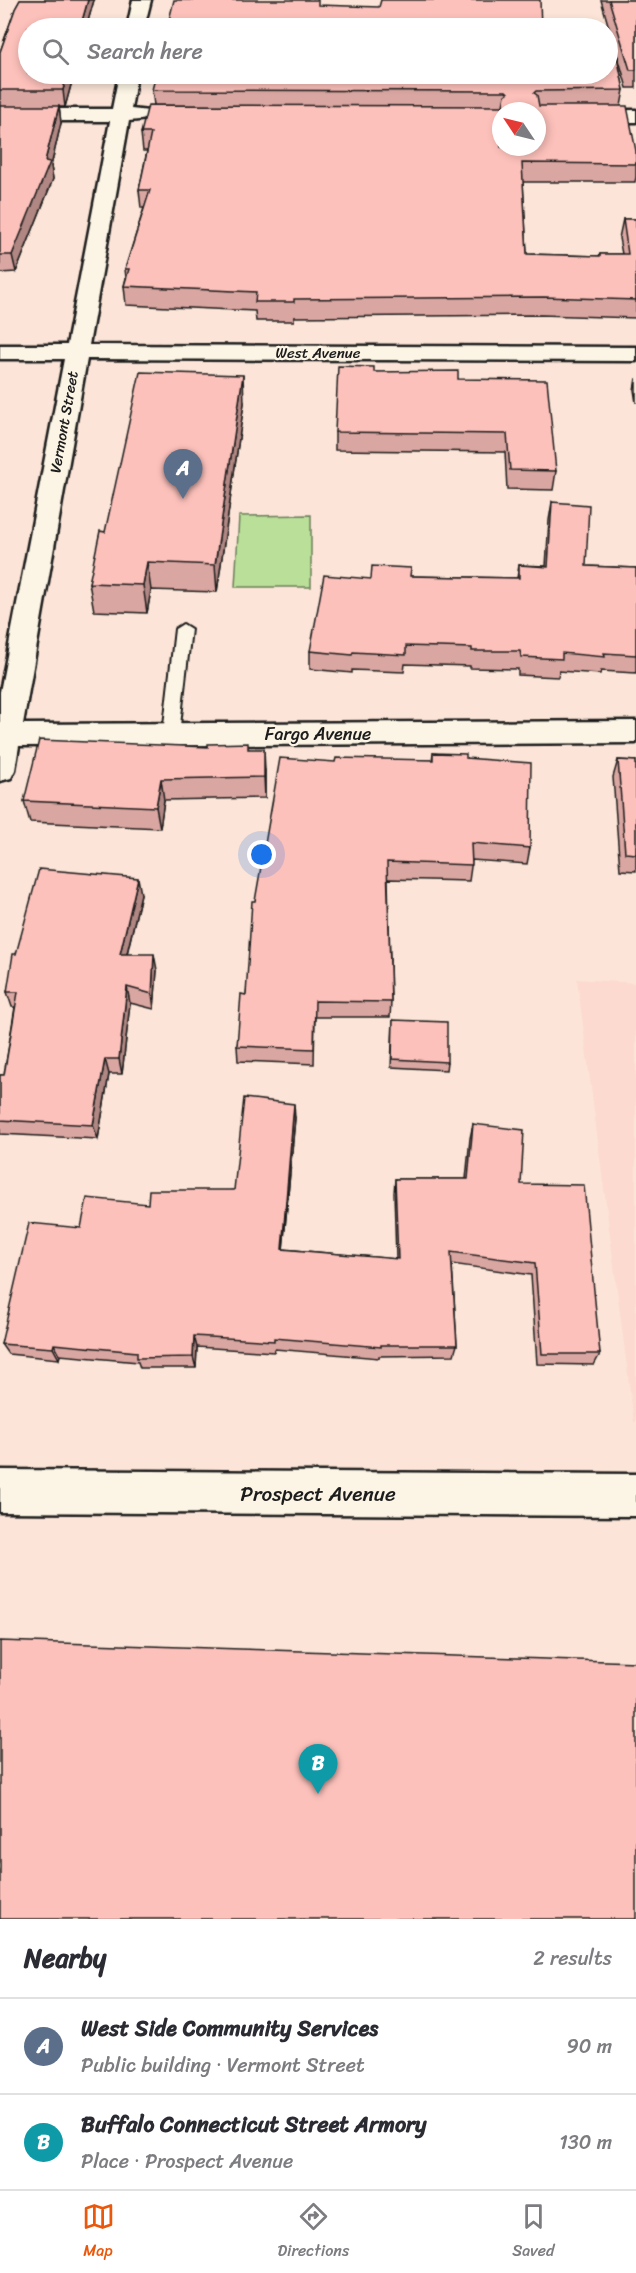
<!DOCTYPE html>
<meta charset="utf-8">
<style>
:root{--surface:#fff;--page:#f2f2f3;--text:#2b2b33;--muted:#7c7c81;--line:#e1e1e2;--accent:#ea580c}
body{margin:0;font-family:Sriracha,sans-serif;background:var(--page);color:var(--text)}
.compass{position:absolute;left:492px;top:102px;width:54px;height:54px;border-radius:50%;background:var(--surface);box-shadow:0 3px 9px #0003;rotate:305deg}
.you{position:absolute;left:262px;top:855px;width:21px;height:21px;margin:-15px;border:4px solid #fff;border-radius:50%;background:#1a73e8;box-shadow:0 0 0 9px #1a73e833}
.badge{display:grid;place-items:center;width:39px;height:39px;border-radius:50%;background:var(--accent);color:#fff;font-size:20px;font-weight:700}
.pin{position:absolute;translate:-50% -50px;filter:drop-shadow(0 2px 3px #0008)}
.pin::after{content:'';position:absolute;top:32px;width:21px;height:18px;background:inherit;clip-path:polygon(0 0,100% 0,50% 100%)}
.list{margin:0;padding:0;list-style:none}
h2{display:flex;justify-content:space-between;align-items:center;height:78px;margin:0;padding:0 24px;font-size:26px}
h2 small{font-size:20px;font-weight:400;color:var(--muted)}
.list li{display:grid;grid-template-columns:39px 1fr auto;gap:18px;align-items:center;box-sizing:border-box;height:96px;padding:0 24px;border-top:2px solid var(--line)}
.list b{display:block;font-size:22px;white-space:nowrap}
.list p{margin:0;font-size:20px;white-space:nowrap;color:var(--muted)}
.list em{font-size:20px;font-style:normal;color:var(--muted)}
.icon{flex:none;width:33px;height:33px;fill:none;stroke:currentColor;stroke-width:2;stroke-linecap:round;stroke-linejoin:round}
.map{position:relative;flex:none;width:636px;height:1919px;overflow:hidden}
.search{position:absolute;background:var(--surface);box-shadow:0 3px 9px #0003;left:18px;right:18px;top:18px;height:66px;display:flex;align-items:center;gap:15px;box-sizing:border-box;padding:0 21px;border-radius:33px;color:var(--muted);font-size:22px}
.sheet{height:270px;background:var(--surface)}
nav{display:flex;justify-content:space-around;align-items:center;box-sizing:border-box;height:84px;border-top:2px solid var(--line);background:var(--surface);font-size:16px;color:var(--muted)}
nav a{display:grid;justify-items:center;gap:3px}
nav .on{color:var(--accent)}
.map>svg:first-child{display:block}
.built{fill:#fcdacf}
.green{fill:#badf99;stroke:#6b7e5a;stroke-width:1.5}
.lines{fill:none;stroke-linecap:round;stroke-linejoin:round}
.service-casing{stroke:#1c1c1c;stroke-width:4}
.minor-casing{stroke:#1c1c1c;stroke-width:5}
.service{fill:#fcf5e5;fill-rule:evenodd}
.minor{fill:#fcf5e5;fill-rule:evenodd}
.wall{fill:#daa6a1;stroke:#1c1c1c;stroke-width:1.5}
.shaded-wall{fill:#b18783;stroke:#1c1c1c;stroke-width:1.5}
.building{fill:#fdc1bb;stroke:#1c1c1c;stroke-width:1.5;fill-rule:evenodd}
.labels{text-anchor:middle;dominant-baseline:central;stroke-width:4.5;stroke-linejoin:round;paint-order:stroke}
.far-street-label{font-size:15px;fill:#1c1c1c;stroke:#fcf5e5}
.street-label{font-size:18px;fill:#1c1c1c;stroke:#fcf5e5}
.near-street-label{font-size:21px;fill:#1c1c1c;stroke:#fcf5e5}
</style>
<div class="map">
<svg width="636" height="1919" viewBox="0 0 636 1919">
<rect width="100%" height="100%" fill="#fce5d8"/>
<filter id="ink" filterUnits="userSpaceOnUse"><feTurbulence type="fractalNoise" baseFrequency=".0167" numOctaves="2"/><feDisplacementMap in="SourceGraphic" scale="12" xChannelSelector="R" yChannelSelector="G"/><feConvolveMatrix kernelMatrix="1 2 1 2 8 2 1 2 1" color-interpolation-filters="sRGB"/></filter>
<g filter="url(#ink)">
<polygon class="built" points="577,979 636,983 636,1422 634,1422"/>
<polygon class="green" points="311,515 311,587 235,587 239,516"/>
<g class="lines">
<g class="service-casing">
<polygon id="service" points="183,624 191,629 179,734 177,738 165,738 163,734 175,629"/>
</g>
<g class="minor-casing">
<g id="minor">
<polygon points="133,0 151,0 144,28 127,28"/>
<polygon points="119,74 137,74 131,109 149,111 151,115 149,119 129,121 89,345 636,347 636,361 87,359 23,724 636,721 636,743 19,746 15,770 11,778 0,781 0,692 64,359 0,359 0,345 67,345 110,121 0,121 0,109 112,109"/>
<polygon points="636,110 636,122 537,122 537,111 534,111"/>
<polygon points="0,1470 636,1474 636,1516 0,1512"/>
</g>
</g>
<use href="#service" class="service"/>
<use href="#minor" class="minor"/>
</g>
<g class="wall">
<polygon points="20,0 94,0 86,28 28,28 28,74 74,74 65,107 59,107 61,123 51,166 53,179 16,272 0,273 0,52 15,9"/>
<polygon points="601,0 636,0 636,88 627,88 615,46 624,90 621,106 636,151 636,177 635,182 523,182 527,254 599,256 600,254 622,254 619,238 623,219 636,219 636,318 541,315 294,317 294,321 256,321 255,311 126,305 124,286 126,278 125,269 144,208 141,208 139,190 147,151 143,151 141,133 154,105 152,90 613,42"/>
<polygon points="374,372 458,379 556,471 553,490 507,489 505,452 335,450 335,432"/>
<polygon points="636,378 636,403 634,390"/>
<polygon points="244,403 217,592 151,590 147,613 94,611 89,583 105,532"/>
<polygon points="552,502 586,566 636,568 636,673 601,671 600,674 559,671 558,677 518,675 518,669 470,668 470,666 405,664 404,672 352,670 352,673 310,669 310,651 371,579 410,576 517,578 519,565 546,566 549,520"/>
<polygon points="249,749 265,770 265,798 164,800 160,828 30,822 24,801"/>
<polygon points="433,753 466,758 530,848 527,864 472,860 469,881 388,879 391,1002 390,1017 315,1017 314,1064 238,1061 237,1046 246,995 255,901 335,762 432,760"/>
<polygon points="618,760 636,761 636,871 620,870 613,777"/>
<polygon points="141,894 127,954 157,970 154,1009 130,1003 122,1074 109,1074 98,1139 0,1134 0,1075 4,1075 15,1007 12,1007 7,992 16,954"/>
<polygon points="393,1020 447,1062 446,1070 391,1067"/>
<polygon points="295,1118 283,1249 396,1259 394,1193 395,1179 466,1179 470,1138 473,1124 521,1184 600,1354 594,1365 537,1364 531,1275 452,1264 457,1345 454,1355 379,1356 379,1358 275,1349 274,1352 197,1347 196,1368 140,1368 138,1362 60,1355 59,1359 8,1354 1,1344 81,1228 148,1204 234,1190"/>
</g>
<g class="shaded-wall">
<polygon points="88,0 94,0 86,28 80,28"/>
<polygon points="67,74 74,74 65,107 63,90"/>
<polygon points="59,106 61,123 51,166 53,179 16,272 12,255 45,161"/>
<polygon points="243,375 244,403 217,592 215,565"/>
<polygon points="147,562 151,590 147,613 143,585"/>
<polygon points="264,749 265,770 265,798 264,777"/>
<polygon points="161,779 164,800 160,828 156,807"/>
<polygon points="138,878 141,894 123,970 120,954"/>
<polygon points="154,954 157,970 154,1009 152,994"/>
<polygon points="127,987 130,1003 122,1074 119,1059"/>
<polygon points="105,1059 109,1074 98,1139 93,1125"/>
<polygon points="294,1104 295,1118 282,1262 282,1249"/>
<polygon points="194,1336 197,1347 196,1368 193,1357"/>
<polygon points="54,1344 60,1355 59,1359 53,1348"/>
</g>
<g class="building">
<polygon points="20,0 88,0 80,28 28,28 28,74 67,74 63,90 0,90 0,52 15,9"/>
<polygon points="174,0 318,0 318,5 379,7 381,0 540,0 541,28 167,28"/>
<polygon points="609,0 636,0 636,70 630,70"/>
<path d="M 608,42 L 614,42 L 624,90 L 536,91 L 534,93 L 537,95 L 539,106 L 627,106 L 636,151 L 636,164 L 522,163 L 527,254 L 600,256 L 600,254 L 628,254 L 623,219 L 636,219 L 636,300 L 544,297 L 294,299 L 294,302 L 255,302 L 256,292 L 124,286 L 129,269 L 125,269 L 150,190 L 139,190 L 151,133 L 141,133 L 148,105 L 503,106 L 505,95 L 508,93 L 506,91 L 152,90 L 156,74 L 608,74 ZM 501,111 L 537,111 L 537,147 L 501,147 Z"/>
<polygon points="0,106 59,106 45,161 50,162 12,255 0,255"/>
<polygon points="338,366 374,367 374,372 458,371 458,379 547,380 556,471 510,470 507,434 335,432"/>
<polygon points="140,372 243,375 215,565 147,562 143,585 89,583 100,531 105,532"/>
<polygon points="552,502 589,505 586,566 636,568 636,655 604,653 605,657 562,653 562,659 521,657 520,651 472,651 472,648 406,646 406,655 353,652 352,655 310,651 324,575 371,579 372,566 411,568 410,576 519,578 519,565 548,567"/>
<polygon points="39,740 208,747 208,744 248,743 248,749 264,749 264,777 161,779 156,807 24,801"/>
<polygon points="433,753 466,754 466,758 531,763 530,848 471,843 472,865 387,862 391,1002 315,1001 314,1049 237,1046 241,994 246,995 252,901 255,901 280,758 335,762 336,758 433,760"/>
<polygon points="618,760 636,761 636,854 625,853"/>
<polygon points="39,869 138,878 120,954 154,954 152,994 127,987 119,1059 105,1059 93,1125 0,1120 0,1075 4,1075 18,992 7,992 13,954 16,954"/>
<polygon points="393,1020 447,1022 447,1062 392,1059"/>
<polygon points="244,1098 294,1104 282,1249 398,1259 395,1179 468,1179 473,1124 524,1130 521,1184 584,1185 600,1354 542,1354 535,1263 451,1252 457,1345 381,1345 381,1347 274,1338 274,1341 194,1336 193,1357 137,1358 137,1352 54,1344 53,1348 1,1344 29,1223 81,1228 87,1198 148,1204 149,1190 234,1190"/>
<polygon points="0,1641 636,1662 636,1919 0,1919"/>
</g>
</g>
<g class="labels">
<g class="far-street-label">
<text x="318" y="353">West Avenue</text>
<text transform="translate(64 422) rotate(-80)">Vermont Street</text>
</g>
<g class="street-label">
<text x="318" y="734">Fargo Avenue</text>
</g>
<g class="near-street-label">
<text x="318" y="1494">Prospect Avenue</text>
</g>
</g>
</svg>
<svg class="compass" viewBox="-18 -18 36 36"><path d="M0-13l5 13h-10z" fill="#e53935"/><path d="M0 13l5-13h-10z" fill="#7c7c81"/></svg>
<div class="you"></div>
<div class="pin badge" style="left:183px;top:499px;background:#5c6f8a">A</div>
<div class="pin badge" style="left:318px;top:1794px;background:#0f9aa8">B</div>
<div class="search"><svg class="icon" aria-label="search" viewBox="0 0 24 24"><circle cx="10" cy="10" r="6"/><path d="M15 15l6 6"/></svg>Search here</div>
</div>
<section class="sheet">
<h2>Nearby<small>2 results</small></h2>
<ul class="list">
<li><span class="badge" style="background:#5c6f8a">A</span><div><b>West Side Community Services</b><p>Public building · Vermont Street</p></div><em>90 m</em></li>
<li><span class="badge" style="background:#0f9aa8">B</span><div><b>Buffalo Connecticut Street Armory</b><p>Place · Prospect Avenue</p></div><em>130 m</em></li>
</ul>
</section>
<nav>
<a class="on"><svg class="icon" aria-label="map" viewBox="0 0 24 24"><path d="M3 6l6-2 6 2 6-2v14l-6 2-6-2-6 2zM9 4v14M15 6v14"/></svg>Map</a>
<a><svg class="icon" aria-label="directions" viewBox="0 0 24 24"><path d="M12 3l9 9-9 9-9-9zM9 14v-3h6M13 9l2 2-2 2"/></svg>Directions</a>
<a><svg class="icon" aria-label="saved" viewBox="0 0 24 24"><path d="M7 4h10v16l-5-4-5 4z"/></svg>Saved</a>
</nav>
